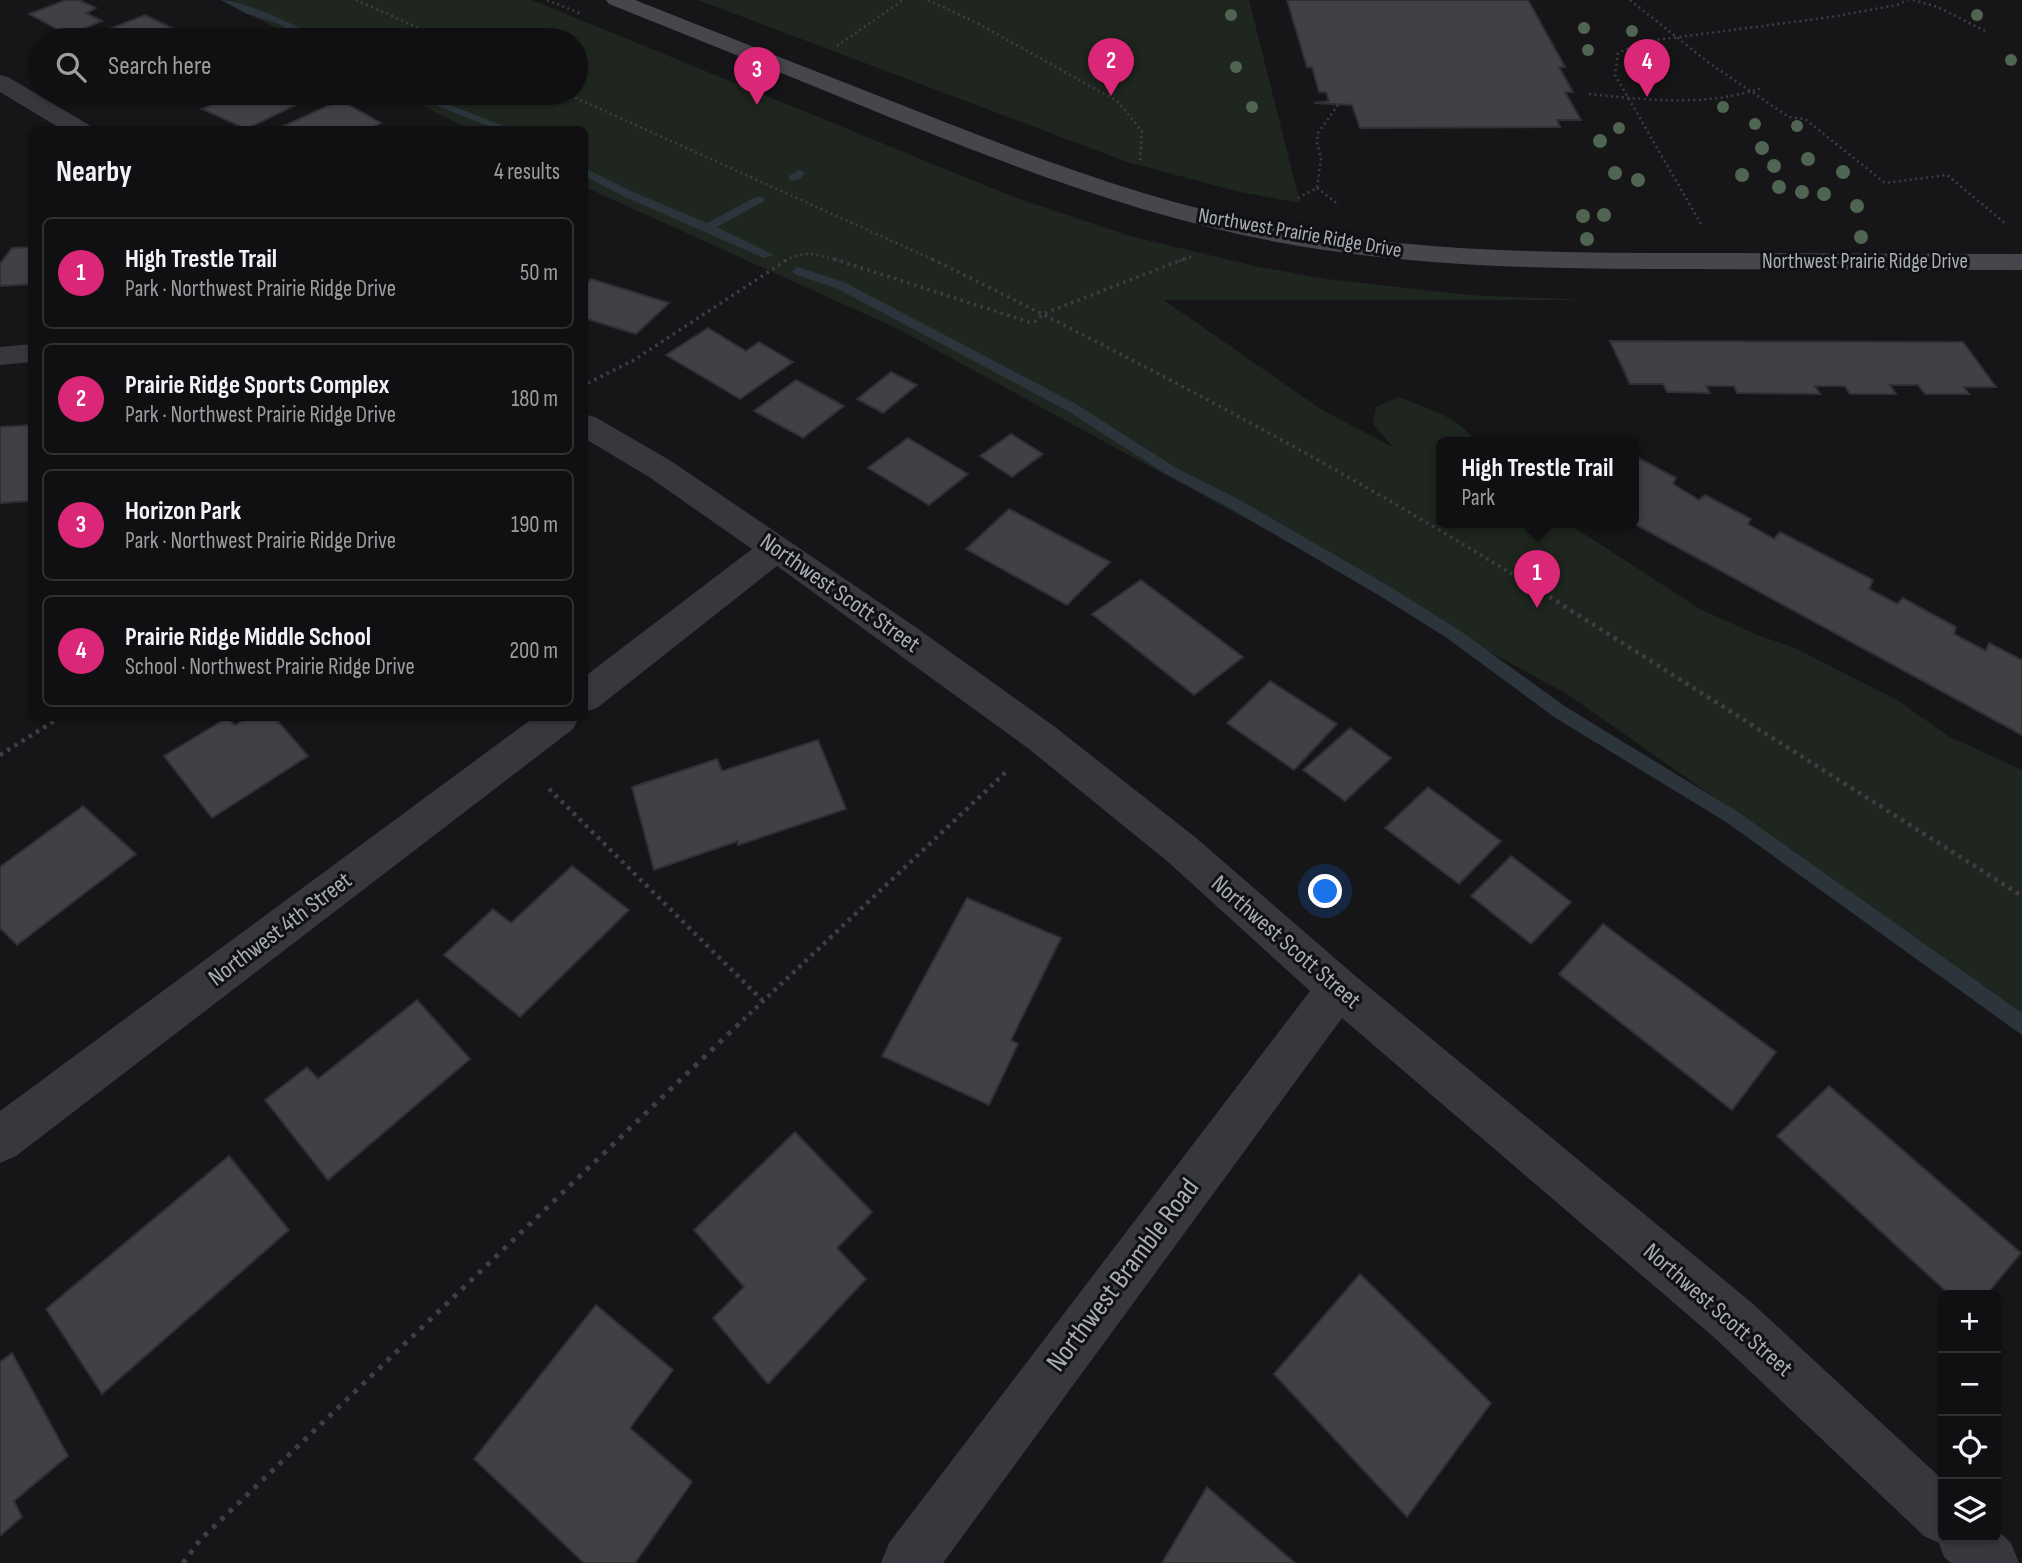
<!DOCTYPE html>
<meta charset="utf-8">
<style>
:root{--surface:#101012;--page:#19191b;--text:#f1f3f6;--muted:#9c9d9f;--line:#303032;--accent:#db2777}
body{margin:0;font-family:"Sofia Sans Condensed",sans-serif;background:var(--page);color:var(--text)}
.controls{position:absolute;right:21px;bottom:21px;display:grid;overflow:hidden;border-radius:10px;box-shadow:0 2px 5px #0004}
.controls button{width:63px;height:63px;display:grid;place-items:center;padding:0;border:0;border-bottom:2px solid var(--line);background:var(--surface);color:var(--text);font:35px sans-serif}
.you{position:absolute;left:1326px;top:892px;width:24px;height:24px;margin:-18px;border:5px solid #fff;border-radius:50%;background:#1a73e8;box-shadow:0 0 0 10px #1a73e833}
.badge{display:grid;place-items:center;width:46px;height:46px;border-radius:50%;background:var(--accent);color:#fff;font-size:23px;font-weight:700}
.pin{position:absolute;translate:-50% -58px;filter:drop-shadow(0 2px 4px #0008)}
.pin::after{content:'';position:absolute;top:37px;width:24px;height:21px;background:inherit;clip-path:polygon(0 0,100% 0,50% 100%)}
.popup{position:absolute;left:1436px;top:437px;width:203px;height:91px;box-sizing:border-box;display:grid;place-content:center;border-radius:10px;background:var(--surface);filter:drop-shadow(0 2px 5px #0005);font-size:23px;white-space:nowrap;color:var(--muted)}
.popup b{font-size:26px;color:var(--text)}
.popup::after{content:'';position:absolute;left:50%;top:100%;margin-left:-14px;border:14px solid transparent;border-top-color:var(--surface)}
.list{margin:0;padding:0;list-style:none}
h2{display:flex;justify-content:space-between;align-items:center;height:91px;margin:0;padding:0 28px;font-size:30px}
h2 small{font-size:23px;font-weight:400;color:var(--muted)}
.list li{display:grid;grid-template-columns:46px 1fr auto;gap:21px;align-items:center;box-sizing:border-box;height:112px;margin:0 14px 14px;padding:0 14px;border:2px solid var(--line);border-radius:10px}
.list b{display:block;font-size:26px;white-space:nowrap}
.list p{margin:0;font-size:23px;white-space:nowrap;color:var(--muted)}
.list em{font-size:23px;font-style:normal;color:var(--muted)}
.icon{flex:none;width:38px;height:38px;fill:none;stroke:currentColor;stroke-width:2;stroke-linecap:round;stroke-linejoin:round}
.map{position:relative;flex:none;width:2022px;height:1563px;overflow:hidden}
.search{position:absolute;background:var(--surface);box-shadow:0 2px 5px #0004;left:28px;top:28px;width:560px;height:77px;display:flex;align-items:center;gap:18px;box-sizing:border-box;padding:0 24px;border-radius:38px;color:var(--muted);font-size:26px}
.panel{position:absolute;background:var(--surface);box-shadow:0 2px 5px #0004;left:28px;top:126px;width:560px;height:595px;border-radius:10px}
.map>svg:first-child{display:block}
.green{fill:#1e261f}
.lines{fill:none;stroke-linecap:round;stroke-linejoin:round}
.stream{fill:#2c353c;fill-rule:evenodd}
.building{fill:#404145;stroke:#303034;stroke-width:2}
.path-far3{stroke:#3d3f44;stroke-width:2.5;stroke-dasharray:2 3.5;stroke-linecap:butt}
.path-far2{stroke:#3d3f44;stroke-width:3.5;stroke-dasharray:2.5 4.5;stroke-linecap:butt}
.path-far1{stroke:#3d3f44;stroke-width:4.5;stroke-dasharray:3.5 5;stroke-linecap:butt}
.path{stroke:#3d3f44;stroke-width:5;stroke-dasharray:4.5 7;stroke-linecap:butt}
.street{fill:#37383d;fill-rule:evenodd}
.secondary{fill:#45474d;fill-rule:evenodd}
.tree{fill:#506452}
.labels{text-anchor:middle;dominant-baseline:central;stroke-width:6;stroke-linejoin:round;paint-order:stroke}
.far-street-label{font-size:21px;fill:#a8adb8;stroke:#111113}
.street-label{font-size:24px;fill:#a8adb8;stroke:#111113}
.near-street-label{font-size:28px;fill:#a8adb8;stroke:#111113}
</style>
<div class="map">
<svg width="2022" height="1563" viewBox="0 0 2022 1563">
<rect width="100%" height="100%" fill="#161618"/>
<g class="green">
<path d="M 222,0 L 532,0 L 1016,198 L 1130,236 L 1259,267 L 1327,279 L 1469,295 L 1589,300 L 1164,300 L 1322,410 L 1393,447 L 1373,424 L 1376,407 L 1399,397 C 1425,408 1460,417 1476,442 L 1441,442 L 1441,522 L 1566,522 L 1700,609 L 1757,635 L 1793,647 L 1899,701 L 1948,736 L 2022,770 L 2022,1013 L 1567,694 L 896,328 L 585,187 L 584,130 L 468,129 L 399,93 L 576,93 L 576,40 L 299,40 Z"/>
<polygon points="698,0 1249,0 1300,203 1236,191 1127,162"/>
</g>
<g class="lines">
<g class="stream">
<path d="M 221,0 C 241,0 304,27 319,40 L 307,40 L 279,24 L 247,14 Z"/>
<polygon points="405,93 419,93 514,130 498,130"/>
<polygon points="584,168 633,192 707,223 756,197 764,197 764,201 717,227 774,255 764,258 625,197 584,176"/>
<path d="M 799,170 L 805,173 C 801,179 796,182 789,180 L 789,176 Z"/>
<polygon points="798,267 844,282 1076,404 1176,468 1238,499 1392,588 1459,630 1566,707 1738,812 2022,1013 2022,1035 1726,822 1554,717 1447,638 1380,596 1228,507 1166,474 1066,410 836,288 794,274 792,271"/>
</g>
</g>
<g class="building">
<polygon points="66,0 79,0 96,8 86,13 102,21 68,35 29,14"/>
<polygon points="1287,0 1528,0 1565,67 1559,67 1573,92 1565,92 1581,120 1557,120 1560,127 1360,128 1352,105 1314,103 1329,101 1326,92 1319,92 1312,67 1307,67"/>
<polygon points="145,15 188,36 178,40 81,40"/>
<polygon points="236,93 289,93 281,97 298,104 246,129 202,109"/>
<polygon points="340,100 381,123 366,130 275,130"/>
<polygon points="32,247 32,284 0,286 0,264 12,248"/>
<polygon points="591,279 669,303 636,334 584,318 584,285"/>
<polygon points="708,328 746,351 759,342 793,362 740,399 666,355"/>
<polygon points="1610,341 1963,342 1996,387 1964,387 1969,394 1925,394 1918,385 1890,385 1896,394 1850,394 1845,386 1815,386 1820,394 1737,393 1734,386 1706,386 1710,393 1667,392 1663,384 1630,384"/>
<polygon points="891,372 917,385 883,413 857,399"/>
<polygon points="796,380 844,406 803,438 754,411"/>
<polygon points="32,425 32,501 0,503 0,427"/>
<polygon points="1011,434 1043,454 1012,477 980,456"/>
<polygon points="908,438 968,474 929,505 868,468"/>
<polygon points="1633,455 1676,478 1673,484 1699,500 1705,495 1751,519 1748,524 1774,539 1780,532 1873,580 1869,589 1897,604 1903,598 1956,627 1954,634 1986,651 1989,643 2022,660 2022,735 1631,522 1633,522"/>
<polygon points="1009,509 1110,562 1067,605 966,549"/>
<polygon points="1141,580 1243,657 1194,695 1092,614"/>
<polygon points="1270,681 1337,724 1294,770 1227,723"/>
<polygon points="227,718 235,725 247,718 275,718 308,756 212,818 164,756"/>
<polygon points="1350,728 1391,758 1345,801 1303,770"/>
<polygon points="818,740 846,809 738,845 738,841 654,870 632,787 717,759 722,771"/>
<polygon points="1428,787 1501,841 1459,884 1385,828"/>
<polygon points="83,806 136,854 17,945 0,928 0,867"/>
<polygon points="1511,856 1571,902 1531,944 1471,896"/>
<polygon points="572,866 629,910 520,1017 444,955 493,909 511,923"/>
<polygon points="967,898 1061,938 1011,1040 1018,1044 989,1105 882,1056"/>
<polygon points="1603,924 1776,1052 1732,1110 1559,974"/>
<polygon points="417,1000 470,1059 328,1180 265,1100 307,1067 318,1079"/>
<polygon points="1829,1086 2021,1253 1986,1295 1950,1295 1777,1136"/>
<polygon points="795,1132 872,1212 837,1248 866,1279 768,1384 713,1318 744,1287 694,1230"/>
<polygon points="229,1156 289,1230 102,1394 46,1309"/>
<polygon points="1360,1274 1491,1403 1407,1517 1274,1374"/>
<polygon points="596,1305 673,1370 630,1428 692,1482 635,1563 584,1563 474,1459"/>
<polygon points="12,1353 68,1456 14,1501 22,1517 0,1536 0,1362"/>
<polygon points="1207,1487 1295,1563 1162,1563"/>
</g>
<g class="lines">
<g class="path-far3">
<polyline points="356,0 446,40"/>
<polyline points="547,0 582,14"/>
<polyline points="928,0 979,24 1117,101 1142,131 1140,160"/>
<polyline points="1630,0 1709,63 1789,117 1805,119 1885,183 1947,175 2006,224"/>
<polyline points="1913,0 1938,7 1985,31"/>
<polyline points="837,46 903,0"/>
<polyline points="565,93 936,261"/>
<path d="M 1589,94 C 1647,100 1706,107 1762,88"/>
<polyline points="1317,188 1339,205"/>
<polyline points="1298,198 1317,188 1321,158 1317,143 1318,133 1338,105"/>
<polyline points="1701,224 1615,75 1618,53 1641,42 1831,17 1897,5 1908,0"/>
<path d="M 785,261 C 804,249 820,255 839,261"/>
<polyline points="1179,261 1193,256"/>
</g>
<g class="path-far2">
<polyline points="834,259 1029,322 1036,321 1043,314 1184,259"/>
<path d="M 932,259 C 1141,362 1347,470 1544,594"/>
<polyline points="588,383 634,360 788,259"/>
</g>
<g class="path-far1">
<polyline points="1542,592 2022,896"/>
<polyline points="0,755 59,718"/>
<polyline points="549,789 762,1000"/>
<polyline points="743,1020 1007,771"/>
</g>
<polyline class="path" points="183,1563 200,1540 745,1018"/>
<g class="street">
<polygon points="0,75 8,77 89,125 93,130 63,130 0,92"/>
<polygon points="32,344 32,362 0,365 0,347"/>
<polygon points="584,414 595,417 671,461 914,626 1055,727 1195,837 1353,974 1752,1303 1943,1480 1943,1537 1996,1537 1996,1529 2011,1543 2019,1563 1951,1563 1944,1557 1939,1543 1924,1536 1716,1339 1342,1018 943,1563 881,1563 889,1543 1310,991 1167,861 1029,749 777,566 597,708 584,712 584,677 752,549 649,477 584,438"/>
<polygon points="533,718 579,718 573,729 16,1156 0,1163 0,1111"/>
</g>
<path class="secondary" d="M 606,0 L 635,0 C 730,38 826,75 922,113 C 1038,159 1154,203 1277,226 C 1414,252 1553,253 1692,253 C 1802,253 1912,254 2022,254 L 2022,270 C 1912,270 1802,270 1692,269 C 1553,269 1414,268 1277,242 C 1144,217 1020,169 894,119 C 799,80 704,42 609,4 Z"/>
</g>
<g class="tree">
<circle cx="1231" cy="15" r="6"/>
<circle cx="1977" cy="15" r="6"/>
<circle cx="1584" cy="28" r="6"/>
<circle cx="1632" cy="31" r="6"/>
<circle cx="1588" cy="50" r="6"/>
<circle cx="2011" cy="60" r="6"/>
<circle cx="1236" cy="67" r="6"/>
<circle cx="1252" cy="107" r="6"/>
<circle cx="1723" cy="107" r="6"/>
<circle cx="1755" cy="124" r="6"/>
<circle cx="1797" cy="126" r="6"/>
<circle cx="1619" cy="128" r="6"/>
<circle cx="1600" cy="141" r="7"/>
<circle cx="1762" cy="148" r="7"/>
<circle cx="1808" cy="159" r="7"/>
<circle cx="1774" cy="166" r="7"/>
<circle cx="1843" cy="172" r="7"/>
<circle cx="1615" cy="173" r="7"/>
<circle cx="1742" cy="175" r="7"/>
<circle cx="1638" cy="180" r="7"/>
<circle cx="1779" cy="187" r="7"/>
<circle cx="1802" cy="192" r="7"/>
<circle cx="1824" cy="194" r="7"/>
<circle cx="1857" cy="206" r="7"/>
<circle cx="1604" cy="215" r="7"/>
<circle cx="1583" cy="216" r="7"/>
<circle cx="1861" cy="237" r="7"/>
<circle cx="1587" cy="239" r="7"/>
</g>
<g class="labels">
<g class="far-street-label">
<text transform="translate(1300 233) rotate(10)">Northwest Prairie Ridge Drive</text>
<text x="1865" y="261">Northwest Prairie Ridge Drive</text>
</g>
<g class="street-label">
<text transform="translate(840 593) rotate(35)">Northwest Scott Street</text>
<text transform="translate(280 929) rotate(-37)">Northwest 4th Street</text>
<text transform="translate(1286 942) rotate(41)">Northwest Scott Street</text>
<text transform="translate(1718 1310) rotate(41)">Northwest Scott Street</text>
</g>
<g class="near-street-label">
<text transform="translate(1123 1275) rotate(-53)">Northwest Bramble Road</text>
</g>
</g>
</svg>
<div class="controls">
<button>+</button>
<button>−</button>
<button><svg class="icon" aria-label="locate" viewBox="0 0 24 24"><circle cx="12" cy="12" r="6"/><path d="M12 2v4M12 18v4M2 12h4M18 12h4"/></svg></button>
<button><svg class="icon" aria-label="layers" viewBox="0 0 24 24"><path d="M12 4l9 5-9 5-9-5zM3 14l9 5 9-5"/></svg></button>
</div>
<div class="you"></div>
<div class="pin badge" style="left:1537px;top:608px">1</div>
<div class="popup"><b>High Trestle Trail</b>Park</div>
<div class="pin badge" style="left:1111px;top:96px">2</div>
<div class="pin badge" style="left:757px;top:105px">3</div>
<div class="pin badge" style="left:1647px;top:97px">4</div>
<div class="search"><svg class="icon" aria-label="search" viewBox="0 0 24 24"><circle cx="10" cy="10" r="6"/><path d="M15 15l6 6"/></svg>Search here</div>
<section class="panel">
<h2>Nearby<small>4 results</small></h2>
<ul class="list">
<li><span class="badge">1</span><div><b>High Trestle Trail</b><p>Park · Northwest Prairie Ridge Drive</p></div><em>50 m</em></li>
<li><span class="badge">2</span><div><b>Prairie Ridge Sports Complex</b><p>Park · Northwest Prairie Ridge Drive</p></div><em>180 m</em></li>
<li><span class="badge">3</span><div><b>Horizon Park</b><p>Park · Northwest Prairie Ridge Drive</p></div><em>190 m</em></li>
<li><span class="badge">4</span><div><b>Prairie Ridge Middle School</b><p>School · Northwest Prairie Ridge Drive</p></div><em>200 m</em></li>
</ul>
</section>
</div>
